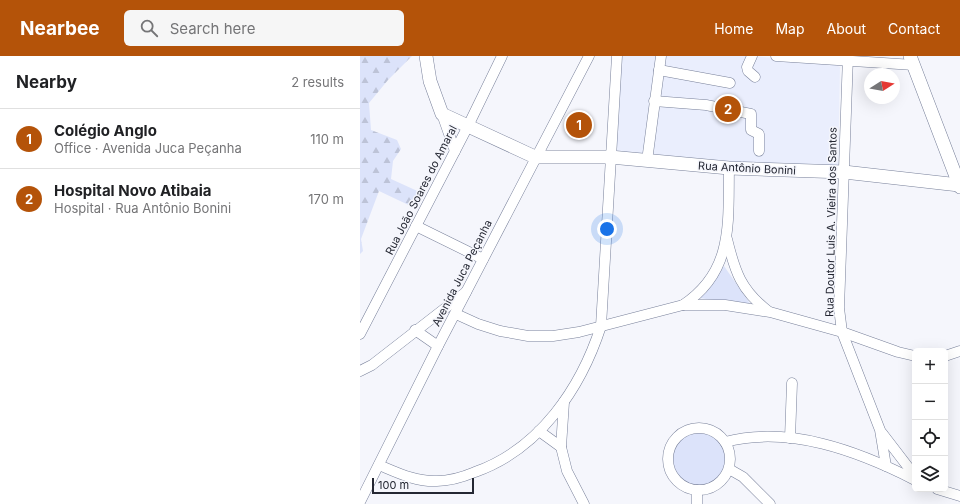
<!DOCTYPE html>
<meta charset="utf-8">
<style>
:root{--surface:#fff;--page:#f6f6f6;--text:#202124;--muted:#757577;--line:#e0e0e0;--accent:#b45309}
body{margin:0;font-family:Inter,sans-serif;background:var(--page);color:var(--text)}
.controls{position:absolute;right:12px;bottom:12px;display:grid;overflow:hidden;border-radius:6px;box-shadow:0 4px 16px #0002}
.controls button{width:36px;height:36px;display:grid;place-items:center;padding:0;border:0;border-bottom:1px solid var(--line);background:var(--surface);color:var(--text);font:20px sans-serif}
.compass{position:absolute;left:504px;top:12px;width:36px;height:36px;border-radius:50%;background:var(--surface);box-shadow:0 4px 16px #0002;rotate:79deg}
.scale{position:absolute;left:12px;bottom:10px;width:102px;box-sizing:border-box;padding-left:4px;border:2px solid #242732;border-top:0;font-size:11px;line-height:14px;white-space:nowrap;color:#242732;-webkit-text-stroke:3px #f5f6fc;paint-order:stroke}
.you{position:absolute;left:247px;top:173px;width:14px;height:14px;margin:-10px;border:3px solid #fff;border-radius:50%;background:#1a73e8;box-shadow:0 0 0 6px #1a73e833}
.badge{display:grid;place-items:center;width:26px;height:26px;border-radius:50%;background:var(--accent);color:#fff;font-size:13px;font-weight:700}
.pin{position:absolute;translate:-50% -50%;border:2px solid #fff;box-shadow:0 1px 4px #0006}
.list{margin:0;padding:0;list-style:none}
h2{display:flex;justify-content:space-between;align-items:center;height:52px;margin:0;padding:0 16px;font-size:17px}
h2 small{font-size:13px;font-weight:400;color:var(--muted)}
.list li{display:grid;grid-template-columns:26px 1fr auto;gap:12px;align-items:center;box-sizing:border-box;height:60px;padding:0 16px;border-top:1px solid var(--line)}
.list b{display:block;font-size:15px;white-space:nowrap}
.list p{margin:0;font-size:13px;white-space:nowrap;color:var(--muted)}
.list em{font-size:13px;font-style:normal;color:var(--muted)}
.icon{flex:none;width:22px;height:22px;fill:none;stroke:currentColor;stroke-width:2;stroke-linecap:round;stroke-linejoin:round}
.map{position:relative;flex:none;width:600px;height:448px;overflow:hidden}
header{display:flex;align-items:center;gap:24px;box-sizing:border-box;height:56px;padding:0 20px;background:var(--accent);color:#fff}
header strong{font-size:19px}
nav{display:flex;gap:22px;margin-inline-start:auto;font-size:14px}
.search{width:280px;height:36px;background:var(--page);display:flex;align-items:center;gap:10px;box-sizing:border-box;padding:0 14px;border-radius:6px;color:var(--muted);font-size:15px}
main{display:flex}
aside{flex:1;background:var(--surface)}
.map>svg:first-child{display:block}
.built{fill:#eaeefd}
.forest{fill:url(#forest-firs)}
.park{fill:#dce3fa}
.lines{fill:none;stroke-linecap:round;stroke-linejoin:round}
.minor-casing{stroke:#78809a;stroke-width:11}
.major-casing{stroke:#78809a;stroke-width:14}
.minor{stroke:#fff;stroke-width:10}
.major{stroke:#fff;stroke-width:13}
.labels{text-anchor:middle;dominant-baseline:central;stroke-width:3;stroke-linejoin:round;paint-order:stroke}
.street-label{font-size:11px;fill:#242732;stroke:#f5f6fc}
</style>
<header>
<strong>Nearbee</strong>
<div class="search"><svg class="icon" aria-label="search" viewBox="0 0 24 24"><circle cx="10" cy="10" r="6"/><path d="M15 15l6 6"/></svg>Search here</div>
<nav><a>Home</a><a>Map</a><a>About</a><a>Contact</a></nav>
</header>
<main>
<aside>
<h2>Nearby<small>2 results</small></h2>
<ul class="list">
<li><span class="badge">1</span><div><b>Colégio Anglo</b><p>Office · Avenida Juca Peçanha</p></div><em>110 m</em></li>
<li><span class="badge">2</span><div><b>Hospital Novo Atibaia</b><p>Hospital · Rua Antônio Bonini</p></div><em>170 m</em></li>
</ul>
</aside>
<div class="map">
<svg width="600" height="448" viewBox="0 0 600 448">
<defs>
<pattern id="forest-firs" width="22" height="20" patternUnits="userSpaceOnUse"><rect width="22" height="20" fill="#dce3fa"/><path d="M5 1l3.5 6h-7zM16 11l3.5 6h-7z" fill="#bdc3d7"/></pattern>
</defs>
<rect width="100%" height="100%" fill="#f5f6fc"/>
<polygon class="built" points="261,0 392,0 471,7 480,11 478,111 366,106 254,96"/>
<polygon class="forest" points="0,0 52,0 28,24 9,47 11,74 37,84 41,93 33,105 31,123 64,138 57,153 19,135 1,183 3,195 0,198"/>
<g class="park">
<polygon points="364,210 391,249 339,242"/>
<circle cx="339" cy="403" r="27"/>
</g>
<g class="lines">
<g class="minor-casing">
<g id="minor">
<polyline points="392,0 387,11 388,15 395,21"/>
<polyline points="416,0 554,9"/>
<polyline points="488,0 479,252 482,276 520,374 526,410"/>
<polyline points="299,14 370,27"/>
<polyline points="294,45 346,49 391,58 391,74 399,78 399,95"/>
<polyline points="82,58 95,95"/>
<polyline points="287,105 301,0"/>
<polyline points="56,170 123,203"/>
<path d="M 367,183 C 375,216 381,234 408,255"/>
<path d="M 323,249 C 374,215 368,167 369,112"/>
<polyline points="96,258 118,268 140,275 168,280 193,280 219,276 323,249 365,249 410,256 482,276 538,296 555,300"/>
<polyline points="55,274 78,290"/>
<polyline points="0,278 108,70 142,0"/>
<polyline points="585,300 600,295"/>
<polyline points="0,315 12,309 106,236"/>
<polyline points="204,346 201,391 207,415 224,448"/>
<circle cx="339" cy="403" r="31"/>
<polyline points="179,375 201,391"/>
<polyline points="522,377 555,420"/>
<polyline points="430,382 432,327"/>
<path d="M 365,386 C 429,369 498,395 555,424"/>
<path d="M 19,409 C 38,417 56,426 77,425 C 90,425 103,421 115,416 C 180,393 221,332 241,270 L 257,0"/>
<polyline points="369,413 383,421 410,448"/>
<polyline points="577,433 600,440"/>
<polyline points="337,434 337,448"/>
<polyline points="0,446 78,290 229,0"/>
</g>
</g>
<g class="major-casing">
<g id="major">
<polyline points="66,0 70,25 82,58 175,101 250,101 369,112 484,116 599,129"/>
<polyline points="550,0 600,131"/>
</g>
</g>
<use href="#minor" class="minor"/>
<use href="#major" class="major"/>
</g>
<g class="labels">
<g class="street-label">
<text transform="translate(387 112) rotate(3)">Rua Antônio Bonini</text>
<text transform="translate(61 134) rotate(-63)">Rua João Soares do Amaral</text>
<text transform="translate(471 166) rotate(-89)">Rua Doutor Luis A. Vieira dos Santos</text>
<text transform="translate(102 217) rotate(-63)">Avenida Juca Peçanha</text>
</g>
</g>
</svg>
<div class="controls">
<button>+</button>
<button>−</button>
<button><svg class="icon" aria-label="locate" viewBox="0 0 24 24"><circle cx="12" cy="12" r="6"/><path d="M12 2v4M12 18v4M2 12h4M18 12h4"/></svg></button>
<button><svg class="icon" aria-label="layers" viewBox="0 0 24 24"><path d="M12 4l9 5-9 5-9-5zM3 14l9 5 9-5"/></svg></button>
</div>
<svg class="compass" viewBox="-18 -18 36 36"><path d="M0-13l5 13h-10z" fill="#e53935"/><path d="M0 13l5-13h-10z" fill="#757577"/></svg>
<div class="scale">100 m</div>
<div class="you"></div>
<div class="pin badge" style="left:219px;top:69px">1</div>
<div class="pin badge" style="left:368px;top:53px">2</div>
</div>
</main>
